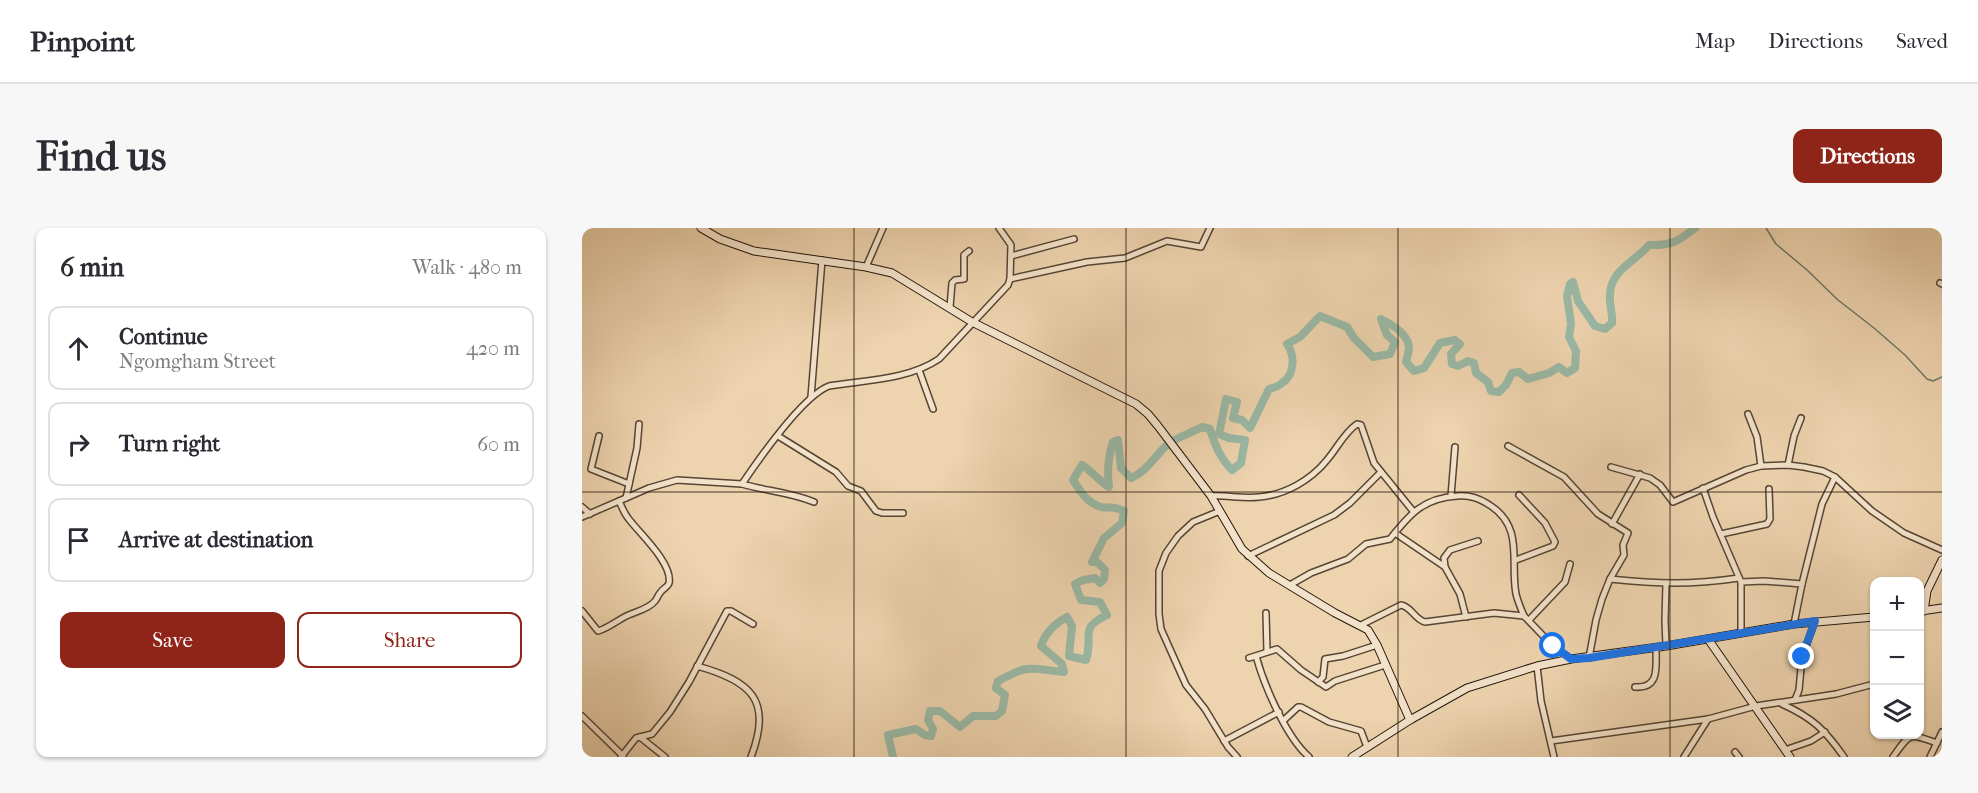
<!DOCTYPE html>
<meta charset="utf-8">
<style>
:root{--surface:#fff;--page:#f7f7f7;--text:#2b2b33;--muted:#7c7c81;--line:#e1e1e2;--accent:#8f2418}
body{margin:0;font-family:"IM FELL French Canon",serif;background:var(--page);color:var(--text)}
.controls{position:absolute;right:18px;bottom:18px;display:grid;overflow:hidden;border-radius:12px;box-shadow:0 2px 4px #0004}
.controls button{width:54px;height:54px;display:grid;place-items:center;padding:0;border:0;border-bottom:2px solid var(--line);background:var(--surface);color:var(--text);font:30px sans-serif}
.stop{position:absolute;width:18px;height:18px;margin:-14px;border:4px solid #1a73e8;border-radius:50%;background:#fff}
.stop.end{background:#1a73e8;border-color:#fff;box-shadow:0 2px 6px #0008}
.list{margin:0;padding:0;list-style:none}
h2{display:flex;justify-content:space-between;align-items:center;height:78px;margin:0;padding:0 24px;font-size:26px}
h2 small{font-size:20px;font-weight:400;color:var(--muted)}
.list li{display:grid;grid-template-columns:39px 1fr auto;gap:18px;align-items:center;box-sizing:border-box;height:84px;margin:0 12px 12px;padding:0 12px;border:2px solid var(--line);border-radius:12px}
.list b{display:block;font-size:22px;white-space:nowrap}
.list p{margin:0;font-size:20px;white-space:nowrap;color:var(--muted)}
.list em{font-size:20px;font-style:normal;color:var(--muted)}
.actions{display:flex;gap:12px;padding:18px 24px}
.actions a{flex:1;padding:14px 0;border:2px solid var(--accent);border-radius:12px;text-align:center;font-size:21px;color:var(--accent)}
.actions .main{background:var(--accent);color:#fff}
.icon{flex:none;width:33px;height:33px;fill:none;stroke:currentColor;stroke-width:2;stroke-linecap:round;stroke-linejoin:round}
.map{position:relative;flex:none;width:1360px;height:529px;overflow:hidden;border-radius:12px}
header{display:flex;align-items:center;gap:36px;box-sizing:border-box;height:84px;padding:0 30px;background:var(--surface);border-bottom:2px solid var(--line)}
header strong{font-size:28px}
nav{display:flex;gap:33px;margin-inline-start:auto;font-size:21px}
.intro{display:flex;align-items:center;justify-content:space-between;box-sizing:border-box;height:144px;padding:0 36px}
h1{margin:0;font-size:42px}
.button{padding:15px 27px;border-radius:12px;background:var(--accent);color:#fff;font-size:21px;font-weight:700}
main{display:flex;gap:36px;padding:0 36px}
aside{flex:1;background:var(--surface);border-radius:12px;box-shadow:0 2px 4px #0004}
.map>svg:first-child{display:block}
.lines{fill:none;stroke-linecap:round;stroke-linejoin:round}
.stream{stroke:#6b7868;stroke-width:1.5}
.river{stroke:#9ab9a6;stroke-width:8}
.street-casing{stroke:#564534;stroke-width:8}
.secondary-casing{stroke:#24160b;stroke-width:9}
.street{stroke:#f3e2ca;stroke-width:5}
.secondary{stroke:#f3e2ca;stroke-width:7}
.route{stroke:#1a73e8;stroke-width:8}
.grid{fill:none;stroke:#24160b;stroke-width:1.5;stroke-opacity:0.55}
</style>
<header>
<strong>Pinpoint</strong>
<nav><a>Map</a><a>Directions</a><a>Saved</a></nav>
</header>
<div class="intro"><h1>Find us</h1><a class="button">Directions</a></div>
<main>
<aside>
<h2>6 min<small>Walk · 480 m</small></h2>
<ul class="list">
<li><svg class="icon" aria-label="ahead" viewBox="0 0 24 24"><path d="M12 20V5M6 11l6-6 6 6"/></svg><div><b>Continue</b><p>Ngomgham Street</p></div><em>420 m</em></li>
<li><svg class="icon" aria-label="right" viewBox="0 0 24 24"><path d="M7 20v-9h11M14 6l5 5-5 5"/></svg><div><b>Turn right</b></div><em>60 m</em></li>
<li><svg class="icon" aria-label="arrive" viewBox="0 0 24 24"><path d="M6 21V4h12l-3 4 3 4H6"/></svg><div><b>Arrive at destination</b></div></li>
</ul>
<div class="actions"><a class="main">Save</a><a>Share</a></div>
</aside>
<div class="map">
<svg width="1360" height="529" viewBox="0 0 1360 529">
<rect width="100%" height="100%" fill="#edd3ae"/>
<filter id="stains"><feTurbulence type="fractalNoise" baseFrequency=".00333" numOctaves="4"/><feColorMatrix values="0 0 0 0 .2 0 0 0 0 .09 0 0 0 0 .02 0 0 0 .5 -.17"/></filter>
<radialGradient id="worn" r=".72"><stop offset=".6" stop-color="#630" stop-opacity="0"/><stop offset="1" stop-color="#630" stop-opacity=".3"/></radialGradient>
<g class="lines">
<polyline class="stream" points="1184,0 1194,16 1225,42 1256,72 1292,100 1323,127 1345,151 1351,153 1360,149"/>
<path class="river" d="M 311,529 L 306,507 L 334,501 L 343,507 L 349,508 L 351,501 L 346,492 L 348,483 L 358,483 L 378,499 L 391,488 L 414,488 L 420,483 L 423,467 L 414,460 L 416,453 C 449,435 447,441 482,444 L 480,436 L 459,418 C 463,405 474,395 485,389 L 490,398 L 487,428 L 504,432 C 512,406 496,401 525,387 L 518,374 L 499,372 L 493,356 L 501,352 L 513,350 L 518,355 L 522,351 L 523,342 L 515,334 L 510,334 L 522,310 L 540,295 L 542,283 C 529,277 529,281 519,279 C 505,275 498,263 491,252 L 500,237 C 510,243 517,253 527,259 C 525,243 526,229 531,214 L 536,212 L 539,240 L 549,250 C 564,244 573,228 585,217 C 595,209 609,205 620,199 L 628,201 C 633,217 638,230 650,242 L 659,235 L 663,212 L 647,210 L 637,206 L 644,171 L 655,174 L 651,190 L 660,192 L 668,200 L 687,161 C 691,160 697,158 700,155 C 713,147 713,127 705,116 L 718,109 L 738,88 L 765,99 L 772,110 L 791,129 L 808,126 L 813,114 L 805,107 L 799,91 C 809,96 826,106 827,119 C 827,123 825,130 824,134 L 832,143 L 842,140 L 858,115 L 873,112 L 878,116 L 869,126 L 870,136 L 876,138 L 886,133 L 892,135 L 894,145 L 906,154 L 909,163 L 917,164 L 924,157 L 930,145 L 937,144 L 946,151 L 967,145 L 977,139 L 985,145 L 993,140 L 994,123 L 987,109 L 989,96 L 985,68 L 988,56 L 991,54 L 996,73 L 1013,98 L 1023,101 L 1030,95 C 1031,85 1027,77 1028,67 C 1028,42 1054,33 1067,17 C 1089,18 1097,13 1113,0"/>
<g class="street-casing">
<g id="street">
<polyline points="429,28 492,11"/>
<polyline points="284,39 301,0"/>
<polyline points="428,51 505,34 543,30 585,13 619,19 628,0"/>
<polyline points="1358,55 1360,56"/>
<polyline points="368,79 370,55 373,52 382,51 382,27 387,23"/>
<polyline points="337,142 351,181"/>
<polyline points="229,169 240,32"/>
<polyline points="1166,186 1175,209 1179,238"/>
<polyline points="17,208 9,241 47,256"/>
<polyline points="196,208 254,244 266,258 279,263 294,283 300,285 321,285"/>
<polyline points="926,218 982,249 1016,286 1046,305 1041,317 1042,327 1028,351 1020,371 1014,392 1007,430"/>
<polyline points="1206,237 1212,208 1219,190"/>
<polyline points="1029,239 1068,250 1078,257 1091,274 1164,242 1179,238 1206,237 1222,239 1241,243 1253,249 1290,283 1322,305 1360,322"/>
<path d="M 160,256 C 184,263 208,264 232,274"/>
<polyline points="1121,260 1131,289 1159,354 1159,405"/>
<path d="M 629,268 C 645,267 661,271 677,269 C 703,267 729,252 745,232 C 756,219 762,205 775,196 L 779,197 L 792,235 L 831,283"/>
<polyline points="869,268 873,219"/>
<polyline points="44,270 55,220 57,196"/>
<polyline points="0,279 8,286"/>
<polyline points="638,283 611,294 596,308 584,325 577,343 577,386 579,401 604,457 623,481 646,519 655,529"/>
<path d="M 0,289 L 67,260 L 95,252 L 160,256 C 177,231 221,168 247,158 C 283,152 326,152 357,131 L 426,57 L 428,51 L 429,17 L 417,0"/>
<polyline points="1030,296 1058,246"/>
<polyline points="813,305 863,339"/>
<polyline points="1139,306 1185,296 1188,291 1187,261"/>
<polyline points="666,328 752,287 768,275 799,244"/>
<polyline points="934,332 971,318 973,314 963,295 937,267"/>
<path d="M 1028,351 C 1076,356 1109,357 1157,350"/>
<polyline points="1159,354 1182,353 1220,356 1212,396"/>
<polyline points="1084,356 1083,392 1084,418"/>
<polyline points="1220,356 1240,276 1253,249"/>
<path d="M 708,357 L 729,345 L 766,331 L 784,316 L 808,311 C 827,287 841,270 875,268 C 888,267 897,270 909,278 C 942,300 928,334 934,366 C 936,374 939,381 942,388"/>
<path d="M 0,383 L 16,403 C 27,400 38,390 49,386 C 56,383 68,380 73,373 C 75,371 76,367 78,365 C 80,361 86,359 87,355 C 91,335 56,304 46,290 C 42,285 40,279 37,273"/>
<polyline points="684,385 685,424"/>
<polyline points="884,389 878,366 863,339 862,330 868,322 896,313"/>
<polyline points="947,392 983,354 988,336"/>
<path d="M 779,397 L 819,377 C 830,379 832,391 843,394 L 912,385 L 942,388 L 971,418 L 989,431"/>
<path d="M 674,428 C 682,457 704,509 727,529"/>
<polyline points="667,430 695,421 719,442 744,459 753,453 803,437"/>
<path d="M 115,438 C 169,453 191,472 169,529"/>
<polyline points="955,438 959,473 972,529"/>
<polyline points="736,454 741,449 743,431 761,428 795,417"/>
<path d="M 1053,459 C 1078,461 1074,439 1074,420"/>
<polyline points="1213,472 1217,462 1220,429 1233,393"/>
<path d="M 1200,476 C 1231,490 1243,502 1262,529"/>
<polyline points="0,488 41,528"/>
<polyline points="701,493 716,479 719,479 747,494 779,503 785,519"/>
<polyline points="58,509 83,529"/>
<polyline points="642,513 697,484"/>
<polyline points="969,513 1126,491 1174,478 1254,466 1292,456"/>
<polyline points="1203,522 1229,513 1243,504"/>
<polyline points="1153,524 1157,529"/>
<polyline points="39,529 54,510 70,506 88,484 107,454 145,383 149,383 171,396"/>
<polyline points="1102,529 1126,491"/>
<path d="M 1311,529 C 1329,504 1326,505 1355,515"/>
<polyline points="1348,529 1360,504"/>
</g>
</g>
<g class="secondary-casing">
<g id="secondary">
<polyline points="119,0 138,11 172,23 284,39 310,45 390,94 554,176 566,186 576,198 629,268 660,321 687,345 753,385 786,402 795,417 828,492"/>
<polyline points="1339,383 1360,380"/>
<polyline points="1342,383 1345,363 1360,332"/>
<polyline points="1126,411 1208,529"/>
<polyline points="770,529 828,492 885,460 955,438 989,431 1084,418 1212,396 1292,389"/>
</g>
</g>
<use href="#street" class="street"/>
<use href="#secondary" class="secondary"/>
</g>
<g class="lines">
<polyline class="route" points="971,418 989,431 1007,430 1233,393 1220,429"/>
</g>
<path class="grid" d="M 272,0 L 272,529M 544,0 L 544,529M 816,0 L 816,529M 1088,0 L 1088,529M 0,264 L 1360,264"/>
<rect width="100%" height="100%" filter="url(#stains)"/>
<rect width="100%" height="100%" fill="url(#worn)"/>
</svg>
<div class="controls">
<button>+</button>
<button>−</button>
<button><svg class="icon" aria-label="layers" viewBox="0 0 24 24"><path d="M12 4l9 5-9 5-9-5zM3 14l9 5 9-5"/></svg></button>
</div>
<div class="stop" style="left:971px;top:418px"></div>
<div class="stop end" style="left:1220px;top:429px"></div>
</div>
</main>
